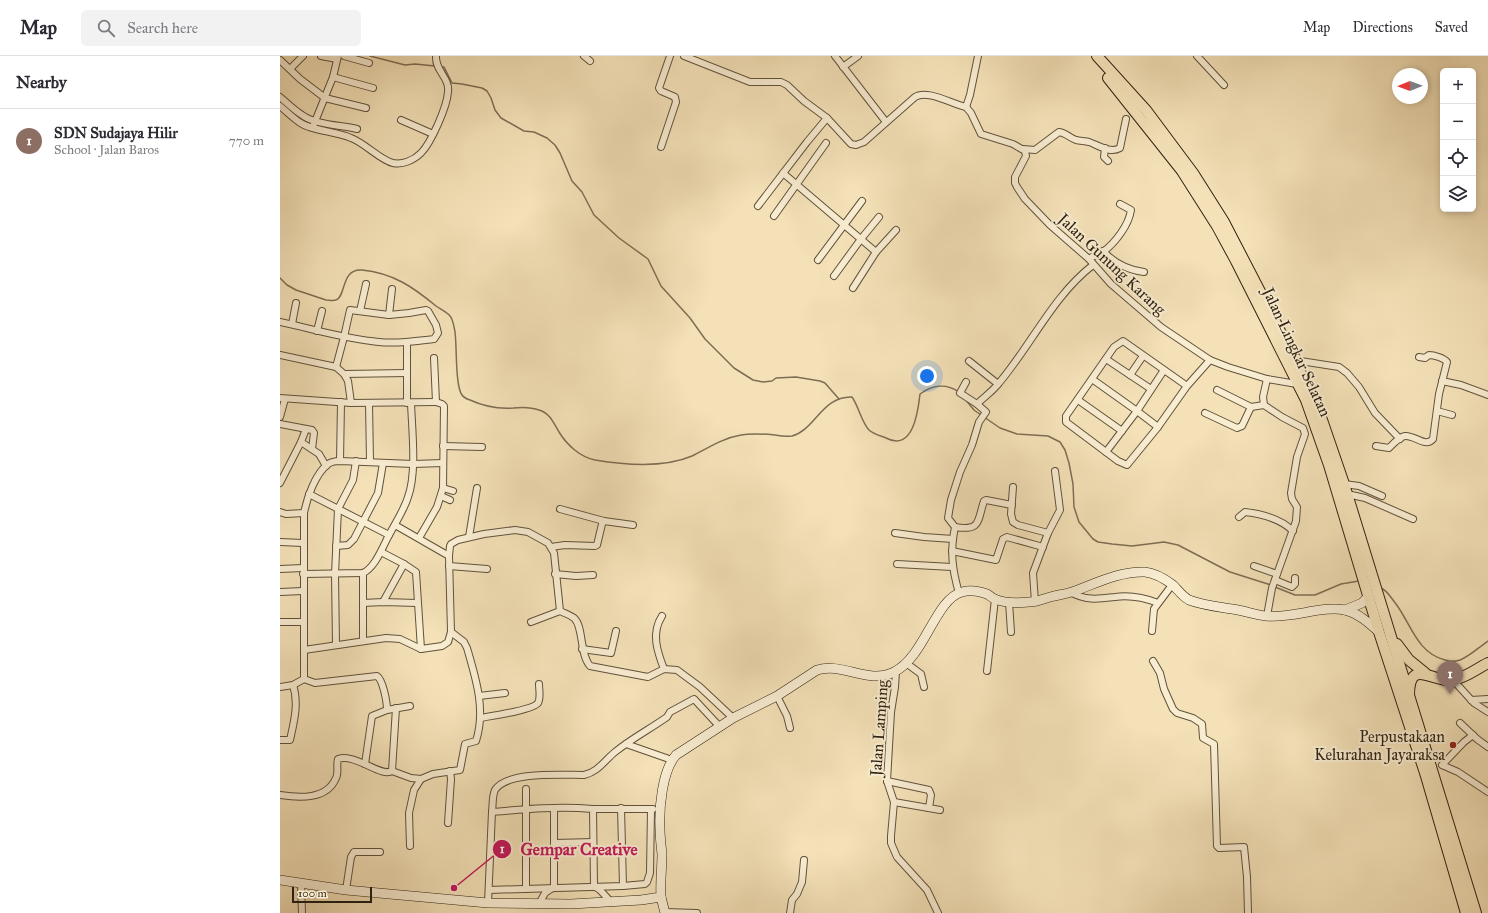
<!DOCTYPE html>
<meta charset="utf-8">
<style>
:root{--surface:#fff;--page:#f2f2f3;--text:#2b2b33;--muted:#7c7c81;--line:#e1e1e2;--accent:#b45309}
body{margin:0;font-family:"IM FELL Great Primer",serif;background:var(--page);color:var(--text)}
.controls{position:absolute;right:12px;top:12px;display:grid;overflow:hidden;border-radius:6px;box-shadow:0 2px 6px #0003}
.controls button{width:36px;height:36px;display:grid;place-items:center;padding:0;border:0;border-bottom:1px solid var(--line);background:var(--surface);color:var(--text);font:20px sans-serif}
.compass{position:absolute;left:1112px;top:12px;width:36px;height:36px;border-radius:50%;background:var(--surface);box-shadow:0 2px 6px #0003;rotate:269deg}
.scale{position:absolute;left:12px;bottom:10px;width:80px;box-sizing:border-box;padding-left:4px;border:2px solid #2f2211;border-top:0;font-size:11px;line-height:14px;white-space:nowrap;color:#2f2211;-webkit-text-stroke:3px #f8ecd1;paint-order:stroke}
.you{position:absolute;left:647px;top:320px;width:14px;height:14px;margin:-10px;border:3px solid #fff;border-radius:50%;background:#1a73e8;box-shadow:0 0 0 6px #1a73e833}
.badge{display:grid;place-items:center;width:26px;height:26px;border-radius:50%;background:var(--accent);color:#fff;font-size:13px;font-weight:700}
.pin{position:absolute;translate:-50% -33px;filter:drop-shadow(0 1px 2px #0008)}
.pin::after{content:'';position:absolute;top:21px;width:14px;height:12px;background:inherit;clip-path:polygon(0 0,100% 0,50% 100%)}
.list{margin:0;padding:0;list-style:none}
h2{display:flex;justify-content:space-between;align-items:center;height:52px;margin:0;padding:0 16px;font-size:17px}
h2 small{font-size:13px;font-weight:400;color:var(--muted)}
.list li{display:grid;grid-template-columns:26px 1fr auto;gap:12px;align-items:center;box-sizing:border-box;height:64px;padding:0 16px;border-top:1px solid var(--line)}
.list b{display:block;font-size:15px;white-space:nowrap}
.list p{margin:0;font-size:13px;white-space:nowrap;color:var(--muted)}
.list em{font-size:13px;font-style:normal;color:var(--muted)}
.icon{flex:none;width:22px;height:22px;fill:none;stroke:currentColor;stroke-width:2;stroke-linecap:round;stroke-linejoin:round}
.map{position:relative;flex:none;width:1208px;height:857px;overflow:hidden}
header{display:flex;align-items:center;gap:24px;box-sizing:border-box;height:56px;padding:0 20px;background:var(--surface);border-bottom:1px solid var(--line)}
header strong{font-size:19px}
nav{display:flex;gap:22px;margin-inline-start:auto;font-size:14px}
.search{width:280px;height:36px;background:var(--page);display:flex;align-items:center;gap:10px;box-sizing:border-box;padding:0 14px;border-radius:6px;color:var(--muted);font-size:15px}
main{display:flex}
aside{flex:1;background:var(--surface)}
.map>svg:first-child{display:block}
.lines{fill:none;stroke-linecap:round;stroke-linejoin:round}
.stream{stroke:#7d6e53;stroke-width:1.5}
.street-casing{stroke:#60523b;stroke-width:8}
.secondary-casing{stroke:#2f2211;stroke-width:10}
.primary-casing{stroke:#2f2211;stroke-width:12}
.street{stroke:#f8ecd1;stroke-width:6}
.secondary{stroke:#f8ecd1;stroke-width:9}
.primary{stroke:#f4e1b8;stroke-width:10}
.poi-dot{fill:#8f2418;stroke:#f8ecd1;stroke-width:1.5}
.labels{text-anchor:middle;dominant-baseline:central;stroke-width:4;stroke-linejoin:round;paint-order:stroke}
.street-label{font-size:16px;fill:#2f2211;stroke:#f8ecd1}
.poi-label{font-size:16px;fill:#2f2211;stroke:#f8ecd1;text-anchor:end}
.leader{fill:none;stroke:#c2185b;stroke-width:1.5}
.callout-dot{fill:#c2185b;stroke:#f8ecd1;stroke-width:1.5}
.mark-label{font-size:12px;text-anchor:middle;font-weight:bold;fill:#fff}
.callout-label{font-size:17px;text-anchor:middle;font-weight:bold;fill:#c2185b;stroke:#f8ecd1;stroke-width:4;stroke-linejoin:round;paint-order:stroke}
</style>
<header>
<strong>Map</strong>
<div class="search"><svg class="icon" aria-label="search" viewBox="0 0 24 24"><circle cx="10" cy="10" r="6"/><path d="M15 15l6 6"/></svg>Search here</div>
<nav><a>Map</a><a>Directions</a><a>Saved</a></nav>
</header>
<main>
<aside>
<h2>Nearby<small></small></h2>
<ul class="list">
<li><span class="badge" style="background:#8d6e63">1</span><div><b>SDN Sudajaya Hilir</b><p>School · Jalan Baros</p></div><em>770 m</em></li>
</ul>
</aside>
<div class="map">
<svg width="1208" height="857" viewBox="0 0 1208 857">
<rect width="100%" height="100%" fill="#f4e1b8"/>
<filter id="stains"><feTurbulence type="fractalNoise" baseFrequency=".005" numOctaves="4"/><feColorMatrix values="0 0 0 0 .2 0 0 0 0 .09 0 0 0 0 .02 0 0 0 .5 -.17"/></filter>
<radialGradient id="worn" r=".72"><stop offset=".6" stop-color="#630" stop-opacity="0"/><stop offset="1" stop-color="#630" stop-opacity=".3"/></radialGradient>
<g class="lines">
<g class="stream">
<polyline points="90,0 125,9 135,8 155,10"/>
<polyline points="161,11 164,11 172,27 182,28 202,32 207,35 211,42 215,54 221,62 244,75 254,76 267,82 275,89 280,97 292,125 302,136 314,159 339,182 368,203 381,230 410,262 425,283 454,312 473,324 483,326 492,325 496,322 516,321 540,325 545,327 559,343"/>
<path d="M 0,222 L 7,229 L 16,234 L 46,244 C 49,244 53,245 56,244 C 66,241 61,212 82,214 C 113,217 133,231 156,250 C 160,253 167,256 170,260 C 173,263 174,271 175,276 C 177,290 175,329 182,339 C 184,342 187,343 190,344 C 203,350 218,353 233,352 C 242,351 251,351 259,354 C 270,357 274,368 279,376 C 287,389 300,401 315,404 C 345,409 384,412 412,400 C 428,392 443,382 461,379 C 472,377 484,378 495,379 C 500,380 506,381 512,380 C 535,374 542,340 572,341 C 579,351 581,365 589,374 C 593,378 601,380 606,382 C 633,396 638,356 640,338 C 652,329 666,327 679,336"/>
<polyline points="685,343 694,354 701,359"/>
<polyline points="704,361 720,372 737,378 768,380 780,386 785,394 789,407 793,428 794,451 799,466 813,483 818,486 832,488 852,490 884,486 898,489 950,516 991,529"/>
<polyline points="995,531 1015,539 1035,539 1061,528 1079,525"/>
<path d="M 1101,532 C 1108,535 1111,542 1116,548 C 1131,568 1137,597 1165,604 C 1170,606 1174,606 1180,604 C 1190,600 1199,591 1208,585"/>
</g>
<g class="street-casing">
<g id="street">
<polyline points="41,0 57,3"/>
<polyline points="64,0 89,7"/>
<polyline points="304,0 310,5"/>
<path d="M 404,0 L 470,26 L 501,26 L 507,29 L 524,45 L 547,62 L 571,88 L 576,89 L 584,86 L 635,41 C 647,33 672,48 686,51 L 690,39 L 698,0"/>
<polyline points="555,0 606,66"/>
<polyline points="917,0 944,29"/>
<polyline points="0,4 20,23 45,42 86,52"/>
<polyline points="563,11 578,0"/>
<polyline points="10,13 23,0"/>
<polyline points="53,21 93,32"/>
<path d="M 0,41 C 7,47 14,54 22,59 C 36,69 60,69 77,73"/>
<path d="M 0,50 C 6,55 12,61 19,66 C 31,75 56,75 71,82 C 85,87 100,104 113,107 C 123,109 134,104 141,97 C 151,87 167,51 168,36 C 170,22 155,15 156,0"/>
<polyline points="686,51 691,57 701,78 733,88 745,95 746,100 735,121 735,127 737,131 745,143 770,169 809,203 831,228 881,271 930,304 948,311 987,323 983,341 984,349 1002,361 1023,372 1025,378 1017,401 1011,437 1012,443 1017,451 1016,465 992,532 987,560"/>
<polyline points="121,64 153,78"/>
<polyline points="34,68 53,21 58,0"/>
<polyline points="381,91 396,46 395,41 381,35 379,32 390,0"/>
<polyline points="825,92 824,101 828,105"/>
<path d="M 743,93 L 755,94 L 779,76 C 786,77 790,82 796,84 C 800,85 805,85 809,86 C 818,89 830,98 840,92 L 846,63"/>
<polyline points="503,117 596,196 573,232"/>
<polyline points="478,150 527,86 547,62"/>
<polyline points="494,160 546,87"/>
<path d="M 823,195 C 834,207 848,214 864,216"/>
<polyline points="596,196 616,174"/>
<path d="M 809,203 C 813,199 819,199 823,196 C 835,187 849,169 851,154 L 840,148"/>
<polyline points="538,204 582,145"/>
<polyline points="554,220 581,183 599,161"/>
<polyline points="80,255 86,228"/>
<polyline points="109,259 112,233"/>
<path d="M 0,266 C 33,273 65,283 99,286 C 117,288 136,285 154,283 L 158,277 L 156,269 L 148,255 L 146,254 L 129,257 L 109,259 L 70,254 L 64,281 L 56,311"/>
<polyline points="12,268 16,247"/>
<polyline points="37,275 42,255"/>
<polyline points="0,299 56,311 64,318 68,325 71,347"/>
<polyline points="826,303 871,333"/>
<polyline points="1014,304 1059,311 1067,317 1079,331 1095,357 1120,383"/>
<polyline points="689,305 718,328"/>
<polyline points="64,318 127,317"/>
<polyline points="850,319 863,300"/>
<polyline points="812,323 857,355 878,371"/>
<polyline points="987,323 1017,328"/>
<polyline points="1162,325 1181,329 1208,339"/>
<path d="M 686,326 L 680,337 L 697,348 L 706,356 L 699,366 L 692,389 L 680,416 L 671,444 L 668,462 L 675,471 C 701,475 697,466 704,445 L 706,444 L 732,449"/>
<polyline points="907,330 843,285 834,291 786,360 786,366 838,405 847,409 878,371 907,330 930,304"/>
<polyline points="937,334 971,351 984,349"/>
<polyline points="0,342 71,347 156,346"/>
<polyline points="798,344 842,375"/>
<polyline points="89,347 90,406"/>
<polyline points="127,347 127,286"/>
<path d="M 697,348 C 704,341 713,335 719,327 C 752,288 773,240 813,209"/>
<polyline points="1157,355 1172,359"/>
<polyline points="925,357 957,372 962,370 971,351"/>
<polyline points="0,361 5,343"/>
<polyline points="0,368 32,374 34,377 32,393"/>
<polyline points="21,386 39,398 46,410"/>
<polyline points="163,390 202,391"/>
<path d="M 1096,390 L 1109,392 C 1113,388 1119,381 1125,380 C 1135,379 1145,392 1153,383 L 1159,338 L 1167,306 C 1164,302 1154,299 1149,299 L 1145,302 L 1139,301"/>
<polyline points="826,396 857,355 884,314"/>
<polyline points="60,405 61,346"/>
<polyline points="0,427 21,386 26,373"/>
<polyline points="1064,428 1079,430 1102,440"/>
<polyline points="733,431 731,458 733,466 738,469 768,477"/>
<polyline points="163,432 173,435"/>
<polyline points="29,438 109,479"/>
<polyline points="1067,438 1085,442 1133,463"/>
<polyline points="161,440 170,444"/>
<polyline points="280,453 324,465 353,469"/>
<polyline points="0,456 6,458 24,457"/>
<path d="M 959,461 L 965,456 C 982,458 1000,462 1013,475"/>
<path d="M 675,471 C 670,495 672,513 679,537"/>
<polyline points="615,477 644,481 673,483"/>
<polyline points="189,481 197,432"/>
<polyline points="139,482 157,451 163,432 164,350 162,348 156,346 154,302"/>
<polyline points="0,486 23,487"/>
<polyline points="56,490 68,489 74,483 98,437 103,407"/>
<polyline points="271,491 285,489 315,490 317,489 322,468 324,465"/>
<polyline points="672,495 716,504 723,483 727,481 763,491"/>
<polyline points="101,496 124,508 136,516 141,593"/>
<path d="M 169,500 L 170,490 L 171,488 L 178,484 L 204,478 L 235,474 L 248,476 L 268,487 L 274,497 L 280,555 C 284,557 290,559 294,562 C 304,571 299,597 310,610 L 368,621 L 384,613 L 397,614 L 420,631 L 453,662"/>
<polyline points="617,508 672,511"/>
<polyline points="169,510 207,513"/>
<polyline points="974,510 997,518"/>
<polyline points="0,513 23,512"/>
<path d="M 23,518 L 83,517 C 94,512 101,495 106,485 C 113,470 123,457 128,441 C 137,417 132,374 131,347"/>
<polyline points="275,518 296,520 313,519"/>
<polyline points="995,524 1012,531 1015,528 1015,522"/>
<polyline points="0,536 23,535"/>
<path d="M 790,536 C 806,545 818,543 835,541 C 849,539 865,542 878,547"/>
<polyline points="103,546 124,508"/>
<polyline points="729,546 731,576"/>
<polyline points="755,546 753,517 768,477 780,454 775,415"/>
<polyline points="83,547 103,546 137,547"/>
<path d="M 382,560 C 371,577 377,595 384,613"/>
<polyline points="0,566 24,566"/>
<polyline points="251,566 280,555"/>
<polyline points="872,575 874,553 892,529"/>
<polyline points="83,585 83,517"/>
<polyline points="56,589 55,518 58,453 73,424 76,405"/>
<polyline points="302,593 331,597 336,575"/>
<polyline points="24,594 106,582 120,583 141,593 162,590 168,586 171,576 169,500 115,469"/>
<polyline points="873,605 880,617 884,633 893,653 897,657 913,662 922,668 923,682 934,688 937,790 939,792 964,791 967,821 968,857"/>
<polyline points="626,607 641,618 644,631"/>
<polyline points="616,615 615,631 611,656 607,725 614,746 611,780 611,787 617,801 647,834 658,857"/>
<polyline points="707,615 715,543"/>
<path d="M 24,623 L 35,627 L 97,620 C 103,624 107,646 107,654 L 130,650"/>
<polyline points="1173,624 1194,647 1208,656"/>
<path d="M 0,631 L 13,629 L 24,623 L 24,457 C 27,442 35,418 48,408 C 51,406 56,405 60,405 L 133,408 L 163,407"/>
<polyline points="199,640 225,637"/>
<polyline points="497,640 507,660 510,672"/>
<polyline points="1191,644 1208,643"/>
<path d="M 200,662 C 211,660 253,654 258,647 C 261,642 259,634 259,628"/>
<polyline points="1180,667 1197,683 1208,691"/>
<polyline points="1193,679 1184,686 1162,709 1178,716 1208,736"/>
<path d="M 0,684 L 10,684 C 14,666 19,647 13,629"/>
<polyline points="346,688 392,704"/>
<polyline points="85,708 92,660 107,654"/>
<polyline points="112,715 116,652"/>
<polyline points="607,725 649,734 651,739 649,752"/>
<path d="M 0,739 C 19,742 47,744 56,722 C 59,717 56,709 58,703 C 76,697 101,722 112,715 L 131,722 L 141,723"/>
<polyline points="614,746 660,754"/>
<polyline points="341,752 343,830"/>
<polyline points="313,753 373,753"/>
<path d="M 212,756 C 213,749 212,740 215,734 C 227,715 282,719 304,719 C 318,716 324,705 335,696 C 351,683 370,673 387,661 L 390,656 L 414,643 L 440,671"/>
<polyline points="168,767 171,723 170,715"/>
<polyline points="275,787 313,786"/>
<path d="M 130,790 L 129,757 L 134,734 L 141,723 L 153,718 L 180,714 L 185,688 L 196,685 C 206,654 196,623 187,592 L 184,586 L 171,576"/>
<polyline points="21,827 22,857"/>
<polyline points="314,830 320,834 331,846"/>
<polyline points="246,833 246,733"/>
<polyline points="66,834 71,801 74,796 100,796"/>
<polyline points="209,834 343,830 365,828 367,826 370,817 371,753"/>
<path d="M 208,847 L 212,756 C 246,753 279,750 313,753 L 314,830"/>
<polyline points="259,848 265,837 274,831 274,752"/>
<polyline points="385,856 417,857"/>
<polyline points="510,857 512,844 517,838 522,826 524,804"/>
</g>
</g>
<g class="secondary-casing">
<g id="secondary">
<polyline points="1065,554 1082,547 1089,540"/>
<path d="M 0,824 L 66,834 L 208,847 L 291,848 L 361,844 L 381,841 C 380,826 382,812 382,798 C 381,789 380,781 380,773 C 379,752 382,715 396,699 L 453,662 L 497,640 L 537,614 C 563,606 588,629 614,616 C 645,601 655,543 682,536 C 689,534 699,535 707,538 C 709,539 712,542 715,543 C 724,547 739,547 749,546 C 757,546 763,543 770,541 C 778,539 785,538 792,536 C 815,528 839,515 865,516 C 875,517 885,523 893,529 C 898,534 902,540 909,544 C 925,550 942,551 958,554 C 968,556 977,559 986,560 C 1011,563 1043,549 1065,554 C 1078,557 1089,567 1099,576"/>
<polyline points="381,841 385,857"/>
</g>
</g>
<g class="primary-casing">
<g id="primary">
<polyline points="817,0 866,54 913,117 944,166 986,247 1033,342 1042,364 1064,428 1196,857"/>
<polyline points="828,22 902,115 937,170 956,205 1026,344 1049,409 1099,576 1146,720 1186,857"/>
<polyline points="1117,588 1129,604 1145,617"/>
<path d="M 1129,638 C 1130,601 1153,627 1172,624 C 1186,622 1196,613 1208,607"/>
</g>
</g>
<use href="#street" class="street"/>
<use href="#secondary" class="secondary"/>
<use href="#primary" class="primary"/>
</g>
<circle class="poi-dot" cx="1173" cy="689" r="4"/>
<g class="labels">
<g class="street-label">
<text transform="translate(832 208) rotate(43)">Jalan Gunung Karang</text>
<text transform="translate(1017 296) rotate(65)">Jalan Lingkar Selatan</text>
<text transform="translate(599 672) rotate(-86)">Jalan Lamping</text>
</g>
<g class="poi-label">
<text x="1165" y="680">Perpustakaan<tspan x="1165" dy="18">Kelurahan Jayaraksa</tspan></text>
</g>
</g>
<path class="leader" d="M174 832L222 793"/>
<g class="callout-dot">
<circle cx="174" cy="832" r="4"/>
<circle cx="222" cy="793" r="10"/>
</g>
<g class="mark-label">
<text x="222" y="797">1</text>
</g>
<g class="callout-label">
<text x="299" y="799">Gempar Creative</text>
</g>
<rect width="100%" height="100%" filter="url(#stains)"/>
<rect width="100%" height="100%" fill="url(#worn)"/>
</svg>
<div class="controls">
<button>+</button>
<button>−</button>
<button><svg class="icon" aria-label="locate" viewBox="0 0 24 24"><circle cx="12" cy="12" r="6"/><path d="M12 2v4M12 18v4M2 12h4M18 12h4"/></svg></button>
<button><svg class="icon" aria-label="layers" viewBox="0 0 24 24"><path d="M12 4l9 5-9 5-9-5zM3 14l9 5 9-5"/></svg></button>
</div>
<svg class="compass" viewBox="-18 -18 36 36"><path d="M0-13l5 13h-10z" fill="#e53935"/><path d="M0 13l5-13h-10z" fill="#7c7c81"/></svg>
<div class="scale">100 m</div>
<div class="you"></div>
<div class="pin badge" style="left:1170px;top:638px;background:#8d6e63">1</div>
</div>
</main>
